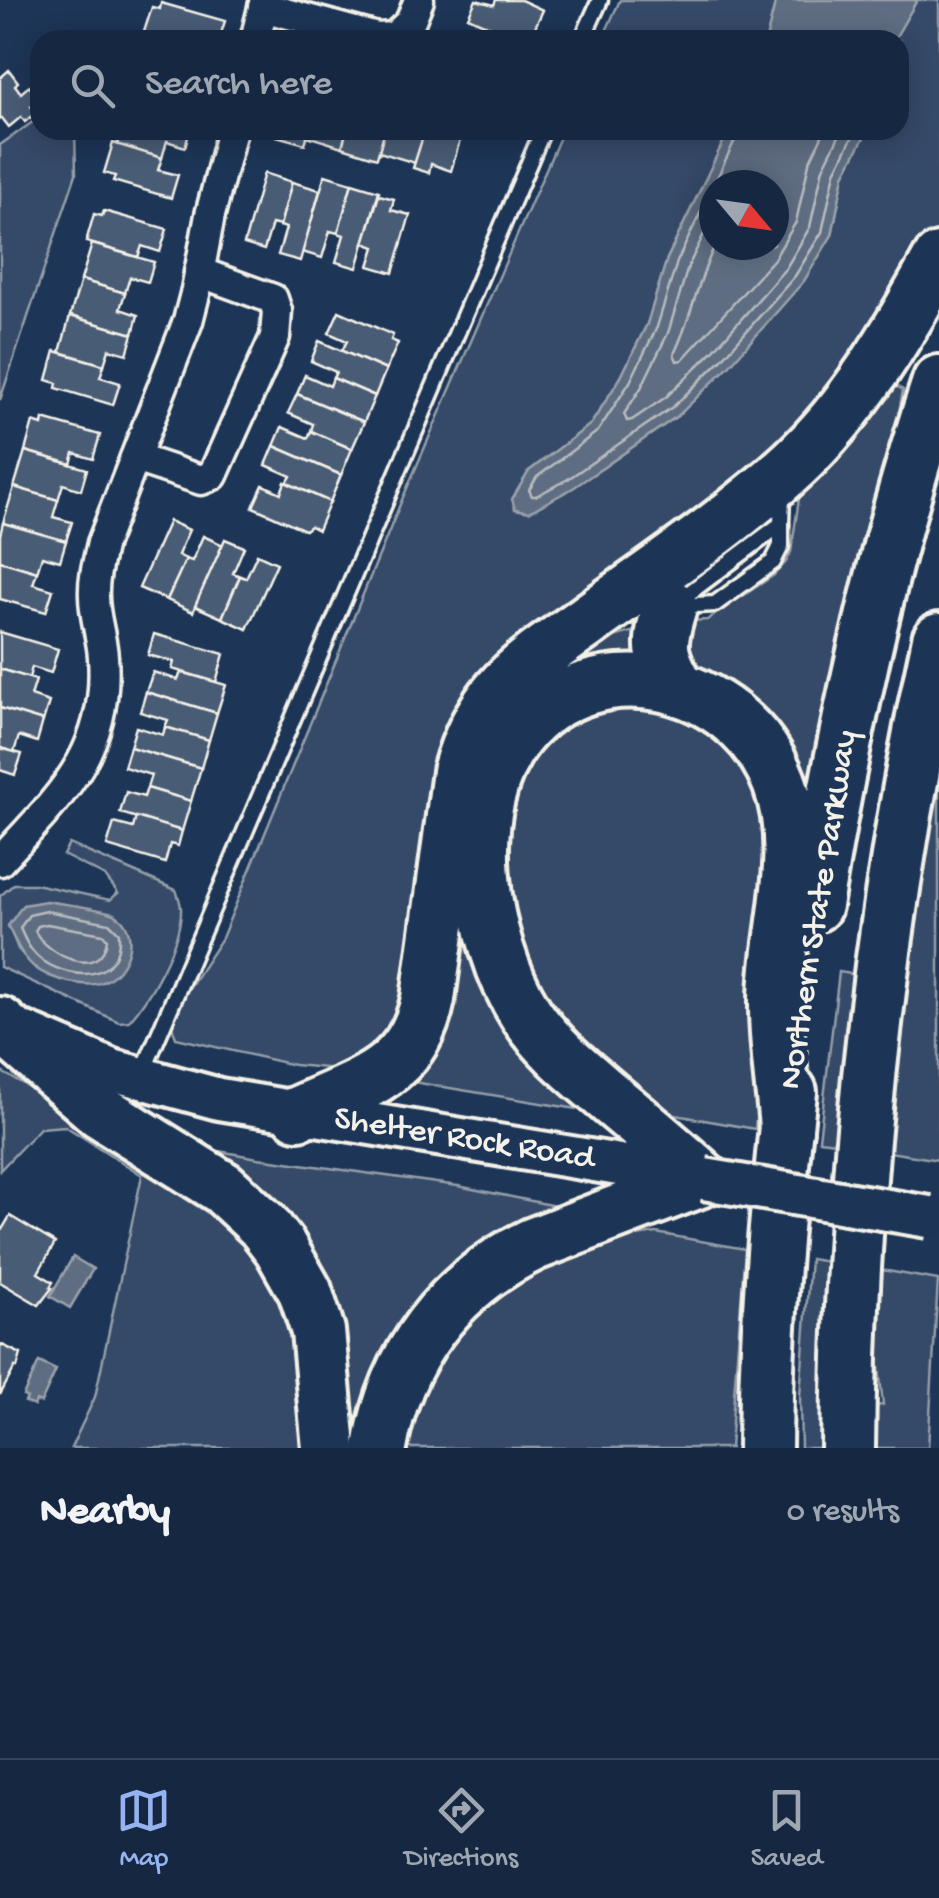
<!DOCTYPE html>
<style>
:root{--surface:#162841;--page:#1f3048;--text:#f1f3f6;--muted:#9ea6b1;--line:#35445a;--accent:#95b2f1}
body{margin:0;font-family:"Gochi Hand",sans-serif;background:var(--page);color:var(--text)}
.compass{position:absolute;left:699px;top:170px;width:90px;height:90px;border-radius:50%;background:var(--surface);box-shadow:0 5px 25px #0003;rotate:119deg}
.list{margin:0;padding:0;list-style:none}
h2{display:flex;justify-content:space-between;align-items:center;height:130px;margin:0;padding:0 40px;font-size:42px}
h2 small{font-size:32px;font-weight:400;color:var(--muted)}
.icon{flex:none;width:55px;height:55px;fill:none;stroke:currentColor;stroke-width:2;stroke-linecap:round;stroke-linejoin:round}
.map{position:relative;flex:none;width:939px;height:1448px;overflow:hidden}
.search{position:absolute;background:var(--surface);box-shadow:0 5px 25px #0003;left:30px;right:30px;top:30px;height:110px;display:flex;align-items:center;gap:25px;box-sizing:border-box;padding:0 35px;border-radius:30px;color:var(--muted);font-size:38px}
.sheet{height:310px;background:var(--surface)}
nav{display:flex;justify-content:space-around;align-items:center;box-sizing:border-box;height:140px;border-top:2px solid var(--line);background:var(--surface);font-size:28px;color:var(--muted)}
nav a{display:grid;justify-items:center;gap:5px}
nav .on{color:var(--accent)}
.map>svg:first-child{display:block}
.green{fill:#354a67;stroke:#949ea8;stroke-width:2.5;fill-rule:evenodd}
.water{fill:#5e6d82;stroke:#9aa2ab;stroke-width:2.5;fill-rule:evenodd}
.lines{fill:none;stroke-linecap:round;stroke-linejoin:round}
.shore{stroke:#b8bcbf;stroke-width:2.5}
.building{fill:#485b74;stroke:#f4f1e8;stroke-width:2.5}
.lane-casing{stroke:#f4f1e8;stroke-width:21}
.street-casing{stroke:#f4f1e8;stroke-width:35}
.secondary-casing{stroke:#f4f1e8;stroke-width:48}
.highway-casing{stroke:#f4f1e8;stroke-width:60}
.lane{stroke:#1d3557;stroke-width:14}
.street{stroke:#1d3557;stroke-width:28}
.secondary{stroke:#1d3557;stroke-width:40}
.highway{stroke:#1d3557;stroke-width:52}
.secondary-bridge-casing{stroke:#f4f1e8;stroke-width:48;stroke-linecap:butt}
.secondary-bridge{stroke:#1d3557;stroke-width:40}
.labels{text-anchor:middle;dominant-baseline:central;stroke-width:9;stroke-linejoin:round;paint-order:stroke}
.street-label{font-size:35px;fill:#f4f1e8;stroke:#1d3557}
</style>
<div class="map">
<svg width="939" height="1448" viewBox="0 0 939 1448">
<rect width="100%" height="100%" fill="#1d3557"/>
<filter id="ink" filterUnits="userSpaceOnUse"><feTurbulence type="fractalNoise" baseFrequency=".01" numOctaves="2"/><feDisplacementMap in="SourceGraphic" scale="20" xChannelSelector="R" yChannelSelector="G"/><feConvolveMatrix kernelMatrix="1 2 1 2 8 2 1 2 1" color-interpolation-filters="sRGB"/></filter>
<g filter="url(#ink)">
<g class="green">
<polygon points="620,0 776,0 766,40 602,40"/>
<polygon points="917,0 939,0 939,237 849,382 734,498 524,645 403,1029 347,1070 294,1065 176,1038 171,1023 176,1008 222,938 401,502 563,130 729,130 667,259 647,324 621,377 591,424 529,471 601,469 680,414 832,235 844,175 868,130 899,130 899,40 894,40"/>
<polygon points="40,117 40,130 75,130 76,174 0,400 0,145"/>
<polygon points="889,382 903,390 882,503 817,808 696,681 674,632 688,621 707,620 774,575 786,562 791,552 799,499 825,458"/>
<polygon points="657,625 655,650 547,700 564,656 599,641"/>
<polygon points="617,696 712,719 774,798 779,924 755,1129 659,1112 569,1041 519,963 501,854 511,785 540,738"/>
<path d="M 939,775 L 939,1160 L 889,1152 C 896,1025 917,900 939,775 Z"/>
<path d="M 69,844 L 176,890 C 179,898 182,905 181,913 C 179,945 150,998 129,1021 L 119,1022 L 0,967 L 0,896 L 14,884 L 35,884 L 110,900 L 118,893 L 105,876 L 63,855 ZM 46,901 L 114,913 L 36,969 L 18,949 L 9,926 Z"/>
<polygon points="468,865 581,1099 577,1109 407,1081"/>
<polygon points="839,972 852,974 835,1142 819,1140"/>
<polygon points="0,1071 147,1153 287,1279 321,1448 71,1448 95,1397 142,1175 65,1126 40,1128 0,1170"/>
<polygon points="185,1145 258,1158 458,1186 585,1212 524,1239 363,1448 339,1446 334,1352"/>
<polygon points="656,1233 745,1249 730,1448 404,1448 406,1418 443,1346 486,1300 585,1244"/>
<polygon points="810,1259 829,1262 822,1448 801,1448 800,1396"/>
<polygon points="882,1270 938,1280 928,1448 874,1448 875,1406 883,1405 877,1349"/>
</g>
<g class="water">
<polygon points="776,0 917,0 894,40 766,40"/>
<path d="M 729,130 L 868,130 L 844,175 L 832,235 L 804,281 L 729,366 L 680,414 L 601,469 L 573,488 L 529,512 L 515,509 L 512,499 L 529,471 L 591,424 L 621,377 L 647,324 L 667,259 ZM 714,185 L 774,185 L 774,245 L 714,245 Z"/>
<path d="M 46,901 C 61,904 105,908 116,915 C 140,930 129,968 107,980 C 89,991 48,979 33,966 C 21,955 15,941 8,926 L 23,905 Z"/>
<polygon points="73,1257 93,1269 70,1308 50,1296"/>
<polygon points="39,1362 56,1370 41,1403 36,1401 34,1406 25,1402 27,1398 23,1396"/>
</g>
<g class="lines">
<g class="shore">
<polyline points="737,130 736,138 677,262 657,327 630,382 598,431 537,477 529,490 532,496 536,496 568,479 674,406 722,359 795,276 822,232 835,172 856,130"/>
<polyline points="714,213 688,267 668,333 641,388 624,414 627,421 632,420 666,397 713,351 786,268 810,227 823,168 842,130"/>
<path d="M 715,245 C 698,280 691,319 674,354 L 677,361 L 682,360 L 774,259 L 796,222 L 809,163 L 825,130"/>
<path d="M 47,911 L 109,923 L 119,933 C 122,982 74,981 43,961 C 31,953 25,940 20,928 L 29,915 Z"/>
<path d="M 47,924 L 103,934 L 107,939 C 102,982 47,955 35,931 L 38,926 Z"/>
</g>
</g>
<g class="building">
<polygon points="476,0 494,5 496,0 521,0 543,10 529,40 520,40 468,17"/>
<polygon points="161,3 225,21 219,40 161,40 143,35 152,7 160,9"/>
<polygon points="484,24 520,40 461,40 466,30 478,36"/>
<polygon points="9,70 18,82 15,85 21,93 29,86 40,100 31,106 36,113 25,122 21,117 9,127 2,118 0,119 0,78"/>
<polygon points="122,130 190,130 185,147 167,141 162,158 117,145"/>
<polygon points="278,130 309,130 305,144 276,136"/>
<polygon points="309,130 347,130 342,147 307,136"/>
<polygon points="347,130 385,130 377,158 342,147"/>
<polygon points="385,130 425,130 415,163 379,152"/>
<polygon points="425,130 463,130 451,171 431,164 429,173 413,168"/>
<polygon points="113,143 162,158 158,170 178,175 171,198 113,181 115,176 104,173"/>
<polygon points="264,173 292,182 280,226 272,224 264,250 244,244"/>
<polygon points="325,175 352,183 338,233 330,231 322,258 302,252"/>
<polygon points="292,182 320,190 300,261 278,255 286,228 280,226"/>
<polygon points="352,183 379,191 357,268 336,262 344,235 338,233"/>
<polygon points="379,195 394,199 391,210 410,215 393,273 369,266 375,247 364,243"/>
<polygon points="104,211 167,229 160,252 142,246 138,257 86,242 94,214 102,216"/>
<polygon points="92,244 154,262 148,282 130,277 125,293 81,280"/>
<polygon points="81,280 125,293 120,309 138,315 133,334 70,316"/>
<polygon points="339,311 393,335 391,340 398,343 386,370 342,351 347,341 329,333"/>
<polygon points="70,316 133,334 127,354 109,349 104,365 60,352"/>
<polygon points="319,341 386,370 375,396 333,378 336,372 311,361"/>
<polygon points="55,351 104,365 100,377 120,383 113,405 56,388 57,383 47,380"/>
<polygon points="305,375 330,386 333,378 375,396 364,422 297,394"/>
<polygon points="297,394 364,422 352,449 311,431 313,424 288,413"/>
<polygon points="43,419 100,435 93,459 74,453 71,464 25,451 33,422 42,425"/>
<polygon points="282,427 308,438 311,431 352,449 341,475 274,446"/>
<polygon points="274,446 341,475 330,502 287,483 291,476 266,465"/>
<polygon points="25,451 87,469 81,490 63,484 58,500 14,487"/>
<polygon points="285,482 330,502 318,530 310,526 305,530 253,507 263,485 281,493"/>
<polygon points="14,487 58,500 53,517 72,522 66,541 3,523"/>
<polygon points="169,521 189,530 178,555 186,559 167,600 139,588"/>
<polygon points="3,523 66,541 60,561 42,556 37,572 0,561 0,535"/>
<polygon points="203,536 223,545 193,612 167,600 186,559 192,561"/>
<polygon points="225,539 244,547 233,573 240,576 222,618 195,606"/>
<polygon points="257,554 277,563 247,629 222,618 240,576 246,578"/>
<polygon points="0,561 37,572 33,584 53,590 46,612 0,599"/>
<polygon points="0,632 58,649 51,673 32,667 29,678 0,669"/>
<polygon points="154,634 224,654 216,682 172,669 174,662 148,655"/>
<polygon points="0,669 36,680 31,696 49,702 43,721 0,708"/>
<polygon points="153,672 178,680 181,672 226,685 217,713 146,692"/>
<polygon points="146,692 217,713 209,740 165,727 168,720 140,712"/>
<polygon points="0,708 43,721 37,742 19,736 14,752 0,748"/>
<polygon points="136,727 163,735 165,727 209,740 201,768 130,747"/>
<polygon points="130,747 201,768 191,801 147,788 151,775 124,767"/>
<polygon points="0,748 22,754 15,775 0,770"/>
<polygon points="147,788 191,801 182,831 120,813 126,792 144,797"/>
<polygon points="136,817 182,831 178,846 170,844 165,863 107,846 114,823 133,828"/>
<polygon points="10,1216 55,1243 38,1273 53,1282 50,1287 52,1288 39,1305 0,1282 0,1233"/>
<polygon points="0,1344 21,1354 17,1368 15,1367 0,1395"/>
</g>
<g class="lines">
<g class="lane-casing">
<g id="lane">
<polyline points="582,40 600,0"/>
<polyline points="677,602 781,524 782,495"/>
<polyline points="677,606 715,604 773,562 781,546 781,524"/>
<polyline points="142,1074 543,130"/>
</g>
</g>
<g class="street-casing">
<g id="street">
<polyline points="263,7 377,38 394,37 410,22 419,0"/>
<polyline points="255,40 265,0"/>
<polyline points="135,458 201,480 213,475 275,337 277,311 273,299 199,272"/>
<path d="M 0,861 C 59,797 110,752 103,657 C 102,637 94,617 94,596 C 93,578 98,561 102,543 L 188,321 L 196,290 L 210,215 L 232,130"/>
</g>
</g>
<g class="secondary-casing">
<polyline id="secondary" points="26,1033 112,1070 219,1099 704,1179"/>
</g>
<g class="highway-casing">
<g id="highway">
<path d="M 670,606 C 658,645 658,653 679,689"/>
<path d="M 815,905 C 844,729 882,551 939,382"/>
<polyline points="0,1024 100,1111 223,1188 263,1225 280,1247 305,1291 318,1331 329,1448"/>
<path d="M 298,1113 C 359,1085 413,1074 428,999 L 459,772 C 467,743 480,714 500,691 C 524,663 559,642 589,620 C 658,570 731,522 794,464 C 855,407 899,332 939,260"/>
<path d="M 380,1448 C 395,1356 450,1284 534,1244 L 704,1179 C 674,1152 643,1126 612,1100 C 582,1074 548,1048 526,1014 C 480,941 459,806 518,734 C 593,644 738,676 779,782 C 807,855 775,933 776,1007 C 776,1047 783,1088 786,1128"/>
<path d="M 765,1448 C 766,1329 776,1210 790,1092"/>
<path d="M 848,1448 C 851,1176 881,905 939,640"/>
</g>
</g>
<use href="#lane" class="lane"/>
<use href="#street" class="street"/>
<use href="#secondary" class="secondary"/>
<use href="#highway" class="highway"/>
<g class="secondary-bridge-casing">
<polyline id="secondary-bridge" points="704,1179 929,1217"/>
</g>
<use href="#secondary-bridge" class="secondary-bridge"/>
</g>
</g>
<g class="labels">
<g class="street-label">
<text transform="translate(820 910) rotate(-81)">Northern State Parkway</text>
<text transform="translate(464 1140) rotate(9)">Shelter Rock Road</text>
</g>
</g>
</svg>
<svg class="compass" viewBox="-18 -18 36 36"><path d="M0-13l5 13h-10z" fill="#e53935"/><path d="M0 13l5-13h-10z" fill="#9ea6b1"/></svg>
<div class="search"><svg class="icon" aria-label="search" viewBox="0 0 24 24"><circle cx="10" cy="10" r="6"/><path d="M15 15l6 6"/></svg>Search here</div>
</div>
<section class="sheet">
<h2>Nearby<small>0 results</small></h2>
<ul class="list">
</ul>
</section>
<nav>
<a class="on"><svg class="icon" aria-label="map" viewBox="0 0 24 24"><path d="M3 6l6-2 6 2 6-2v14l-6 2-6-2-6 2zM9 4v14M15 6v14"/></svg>Map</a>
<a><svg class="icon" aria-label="directions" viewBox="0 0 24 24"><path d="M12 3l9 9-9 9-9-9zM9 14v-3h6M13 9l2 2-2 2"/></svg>Directions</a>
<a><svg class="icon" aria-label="saved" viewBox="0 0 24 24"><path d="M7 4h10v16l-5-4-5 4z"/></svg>Saved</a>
</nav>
